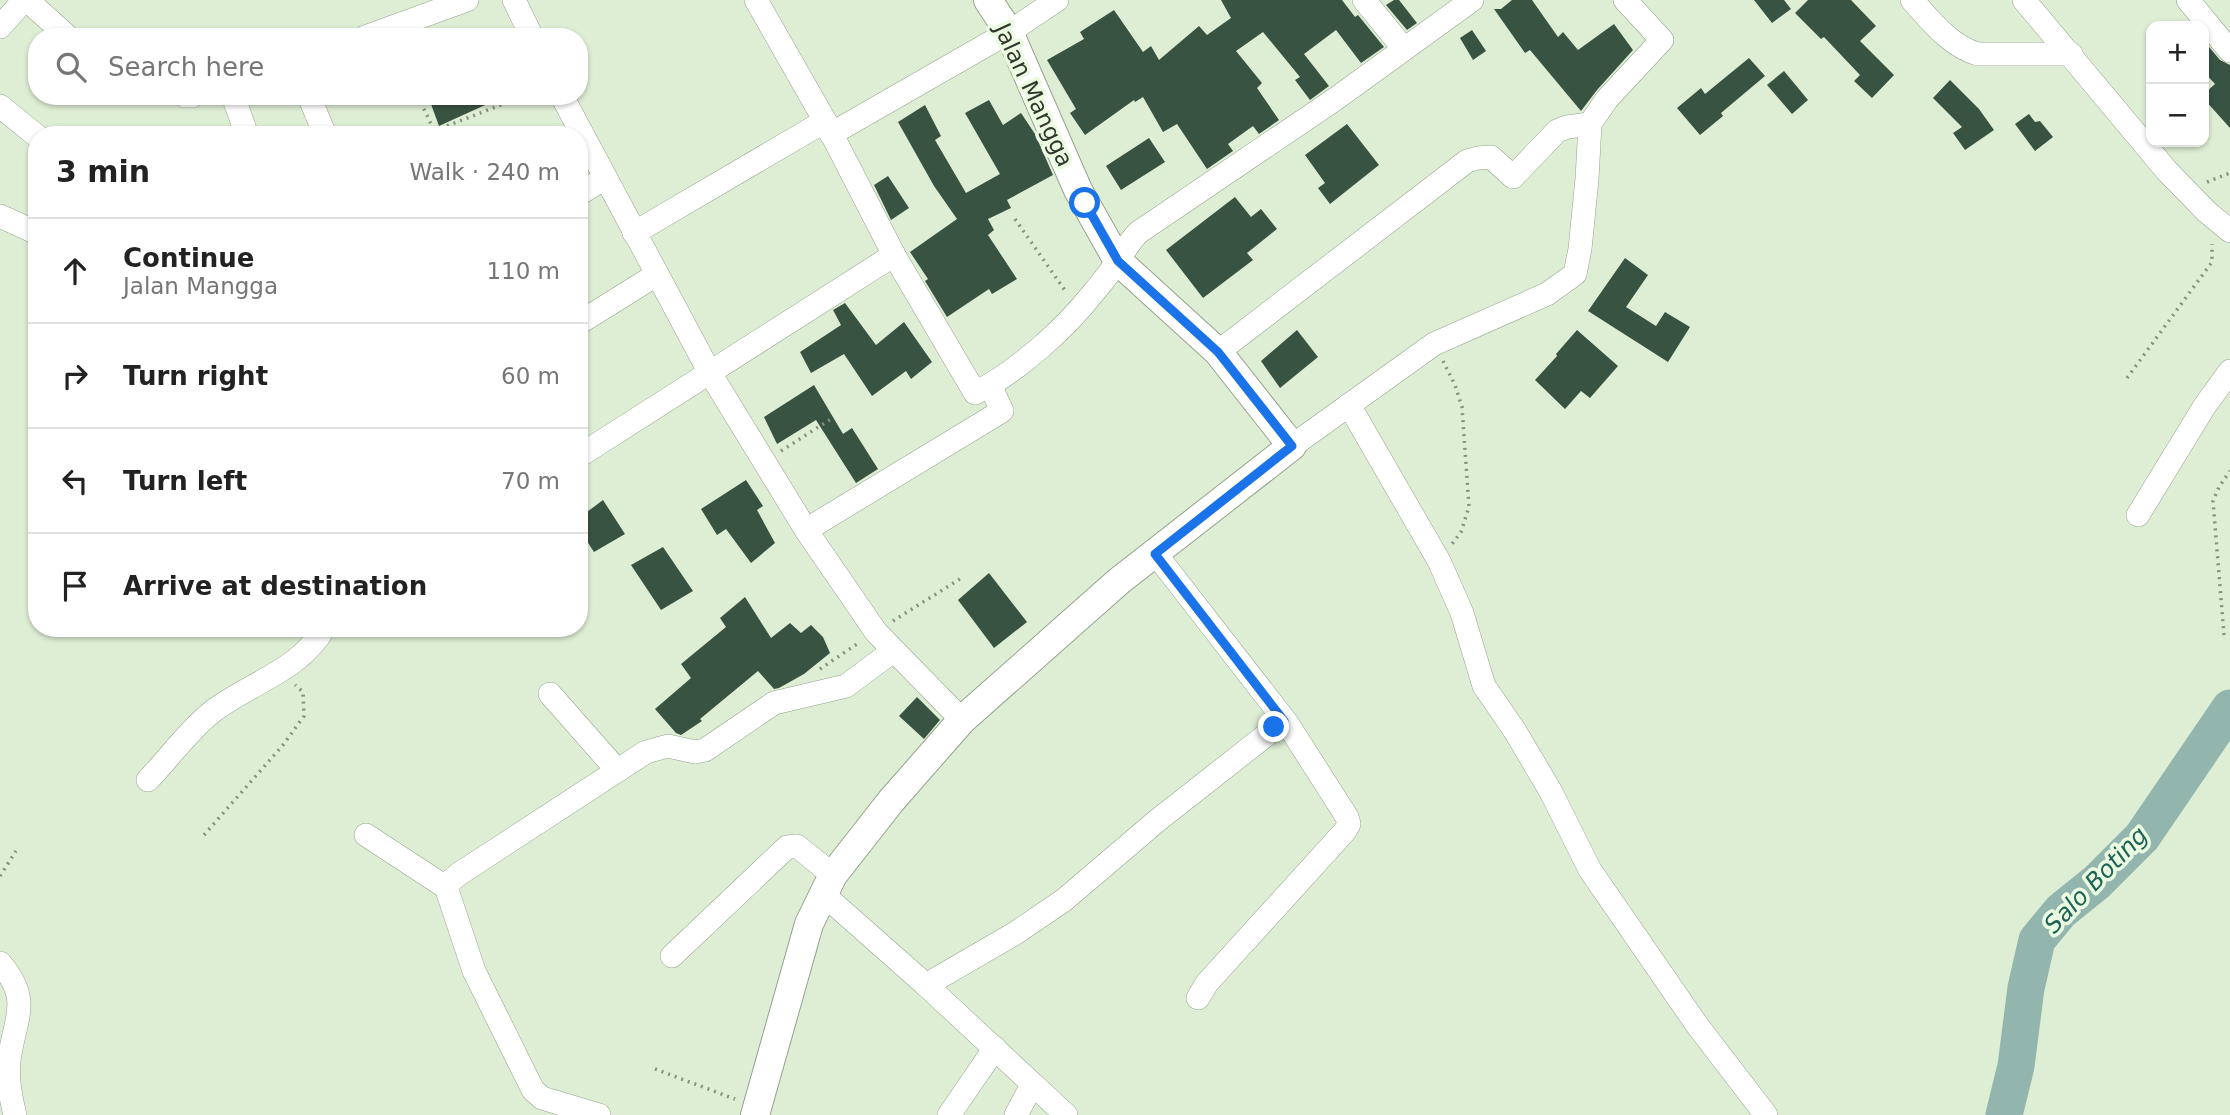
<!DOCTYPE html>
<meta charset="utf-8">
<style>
:root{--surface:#fff;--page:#f6f6f6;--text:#222;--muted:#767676;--line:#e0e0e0}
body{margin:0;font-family:"DejaVu Sans",sans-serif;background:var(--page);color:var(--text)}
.controls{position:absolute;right:21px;top:21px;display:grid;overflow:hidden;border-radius:14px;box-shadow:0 2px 5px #0004}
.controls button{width:63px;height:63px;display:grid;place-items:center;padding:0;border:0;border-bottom:2px solid var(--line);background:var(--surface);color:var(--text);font:35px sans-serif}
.stop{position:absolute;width:21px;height:21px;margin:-16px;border:5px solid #1a73e8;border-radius:50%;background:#fff}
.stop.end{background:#1a73e8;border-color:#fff;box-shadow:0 2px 7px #0008}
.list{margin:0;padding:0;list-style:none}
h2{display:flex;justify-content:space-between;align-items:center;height:91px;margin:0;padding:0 28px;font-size:30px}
h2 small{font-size:23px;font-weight:400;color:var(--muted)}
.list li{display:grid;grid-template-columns:46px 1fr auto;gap:21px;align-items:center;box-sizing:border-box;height:105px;padding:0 28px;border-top:2px solid var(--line)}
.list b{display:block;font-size:26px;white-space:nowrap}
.list p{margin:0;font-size:23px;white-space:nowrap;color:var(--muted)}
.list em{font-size:23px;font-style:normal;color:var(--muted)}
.icon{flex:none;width:38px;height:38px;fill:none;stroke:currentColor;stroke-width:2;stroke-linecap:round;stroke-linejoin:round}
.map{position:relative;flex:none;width:2230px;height:1115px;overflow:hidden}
.search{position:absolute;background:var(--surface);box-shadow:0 2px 5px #0004;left:28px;top:28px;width:560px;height:77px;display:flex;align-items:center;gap:18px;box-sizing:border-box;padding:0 24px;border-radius:28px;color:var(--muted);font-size:26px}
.panel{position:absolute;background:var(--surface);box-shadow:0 2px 5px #0004;left:28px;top:126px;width:560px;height:511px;border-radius:28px}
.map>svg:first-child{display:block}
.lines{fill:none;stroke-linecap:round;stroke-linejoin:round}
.river{stroke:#92b6ae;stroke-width:37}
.building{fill:#395343}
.minor-casing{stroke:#94a38b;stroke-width:24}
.tertiary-casing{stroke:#94a38b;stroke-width:30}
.path{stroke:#86917f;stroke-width:3.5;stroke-dasharray:2 5;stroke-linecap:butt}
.minor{stroke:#fff;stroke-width:23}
.tertiary{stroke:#fff;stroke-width:28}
.route{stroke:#1a73e8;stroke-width:9}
.labels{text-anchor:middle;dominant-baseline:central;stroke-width:7;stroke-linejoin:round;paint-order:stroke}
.street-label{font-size:23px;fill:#30362c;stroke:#ebfbe1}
.water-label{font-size:24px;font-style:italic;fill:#1e6358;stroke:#ebfbe1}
</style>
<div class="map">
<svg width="2230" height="1115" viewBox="0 0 2230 1115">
<rect width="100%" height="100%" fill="#deeed4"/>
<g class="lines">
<polyline class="river" points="2004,1115 2016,1066 2026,988 2037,940 2061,911 2097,882 2142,837 2230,708"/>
</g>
<g class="building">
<polygon points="1221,0 1342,0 1355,17 1358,15 1384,47 1361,63 1336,30 1304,54 1329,86 1310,100 1295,80 1300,77 1263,32 1236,51 1262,83 1257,88 1279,120 1259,134 1253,126 1228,144 1233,151 1207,169 1177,124 1163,132 1143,97 1135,102 1134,100 1085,135 1070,113 1076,109 1047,60 1084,39 1080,32 1114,10 1143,52 1151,46 1159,60 1199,26 1207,35 1231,18"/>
<polygon points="1394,0 1399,0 1417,23 1407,30 1386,5"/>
<polygon points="1512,0 1532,0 1558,37 1563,32 1578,50 1614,24 1633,50 1597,90 1581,111 1530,50 1525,53 1494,9 1501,9"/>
<polygon points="1754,0 1784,0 1791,9 1772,23"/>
<polygon points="1808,0 1851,0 1876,26 1860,41 1894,75 1872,98 1854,81 1860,75 1824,37 1821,39 1795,13"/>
<polygon points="1472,30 1486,51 1473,60 1460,38"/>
<polygon points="2204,41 2220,60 2230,65 2230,128 2204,99 2204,94 2215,84 2204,72"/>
<polygon points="1749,58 1765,76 1721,113 1723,116 1700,135 1677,108 1701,88 1705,94"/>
<polygon points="1784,71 1808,100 1792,114 1767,85"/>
<polygon points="1950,80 1979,109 1994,130 1965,150 1953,133 1962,127 1933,98"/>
<polygon points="428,96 505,96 439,126"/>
<polygon points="989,100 1003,125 1021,113 1035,134 1053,175 1007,200 1011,208 988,219 994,230 988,235 1017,279 992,294 989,289 947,317 925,281 928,279 910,252 957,219 934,186 898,122 925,105 941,136 935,140 966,193 1000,174 965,113"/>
<polygon points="2029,114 2035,122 2040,121 2053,137 2035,151 2015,124"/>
<polygon points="1347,124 1379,165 1330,204 1318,188 1325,183 1305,155"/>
<polygon points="1149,138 1165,162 1121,190 1106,166"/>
<polygon points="888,176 909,208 891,220 874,185"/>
<polygon points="1235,197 1251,217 1261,209 1277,229 1247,253 1253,260 1203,298 1166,250"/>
<polygon points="1625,258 1648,275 1626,307 1656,326 1665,312 1690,327 1668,362 1588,311"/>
<polygon points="845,303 876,345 904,322 932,362 911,379 906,371 872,396 844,354 811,373 800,352 841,325 833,310"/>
<polygon points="1297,330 1318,357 1280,388 1261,361"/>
<polygon points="1577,330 1618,366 1590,398 1581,391 1565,409 1535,380 1557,356 1556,354"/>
<polygon points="814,385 843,434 852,428 878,469 856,483 816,420 777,444 764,417"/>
<polygon points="746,480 763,506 757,510 775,543 751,563 726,529 717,535 701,509"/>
<polygon points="603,500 625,534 594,552 579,529 579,518"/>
<polygon points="663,547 693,591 661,610 631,565"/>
<polygon points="989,573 1027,622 994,648 958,600"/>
<polygon points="745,597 771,638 790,623 801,633 811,625 823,637 830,653 804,674 779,688 774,689 758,671 700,719 702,721 681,735 676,733 655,709 691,678 681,664 726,627 720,618"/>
<polygon points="917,697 940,720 924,739 899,716"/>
</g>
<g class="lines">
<g class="minor-casing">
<g id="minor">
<polyline points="27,0 68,37"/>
<polyline points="514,0 532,37"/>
<polyline points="756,0 825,121"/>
<polyline points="1364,0 1404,49"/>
<path d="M 1912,0 C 1930,20 1951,47 1978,54 L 2071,54"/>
<polyline points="2024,0 2167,171 2207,212 2230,231"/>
<polyline points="2188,0 2230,51"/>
<polyline points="0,27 24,0"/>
<polyline points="365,37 467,0"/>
<polyline points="185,96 192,96"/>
<polyline points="233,96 247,135"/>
<polyline points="309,96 325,135"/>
<polyline points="562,96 710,373 806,530 876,632 962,720"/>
<polyline points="0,106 37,136"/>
<polyline points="831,134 1009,32 1057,0"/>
<polyline points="579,194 605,178"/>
<polyline points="0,216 37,233"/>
<path d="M 634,233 L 825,121 L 894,255 L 975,393 C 1017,372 1065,329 1094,292 C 1102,282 1110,273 1117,262 C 1125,251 1129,241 1139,232 L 1334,100 L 1472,0"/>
<polyline points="579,323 656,275"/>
<polyline points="1218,352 1467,161 1478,158 1491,157 1513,177 1557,131 1567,127 1590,124"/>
<polyline points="1349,405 1439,561 1462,613 1484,686 1515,731 1551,792 1590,870 1697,1025 1766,1115"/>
<polyline points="1292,446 1434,344 1547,294 1575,274 1580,249 1587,179 1590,124 1607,99 1662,40 1625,0"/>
<polyline points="579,456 894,255"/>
<polyline points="2138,515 2204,407 2230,371"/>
<polyline points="806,530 1002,411 990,385"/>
<polyline points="1155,553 1287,723 1347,817 1349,824 1345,831 1207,983 1198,998"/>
<polyline points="550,694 617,770"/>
<path d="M 148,780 C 169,758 188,731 212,712 C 248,684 301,670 324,628"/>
<polyline points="366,835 447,888"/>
<polyline points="823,894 926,985 1066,1115"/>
<polyline points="672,956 787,847 797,846 833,875"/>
<path d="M 0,963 C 33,1001 14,1019 9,1061 C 7,1077 11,1099 15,1115"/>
<polyline points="926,985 1014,934 1064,900 1158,820 1284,721"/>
<polyline points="599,1115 542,1098 533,1090 474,971 448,893 448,883 459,874 646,752 668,746 695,752 705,750 774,703 846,686 893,651"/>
<polyline points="949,1115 995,1048"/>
<polyline points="1016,1115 1032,1085"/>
</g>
</g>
<g class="tertiary-casing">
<polyline id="tertiary" points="755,1115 809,924 833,875 891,801 962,720 1119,581 1292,446 1218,352 1118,261 1078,190 1009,32 988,0"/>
</g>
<g class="path">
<polyline points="418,96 436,135"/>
<polyline points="434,131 524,96"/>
<polyline points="2207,182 2230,173"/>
<polyline points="1015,219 1066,292"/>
<polyline points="1443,361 1455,385 1462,407 1469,507 1461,532 1452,544"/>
<polyline points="2127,378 2212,262 2212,244"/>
<polyline points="781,451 834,417"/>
<polyline points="893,621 963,577"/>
<polyline points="2224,635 2213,501 2219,487 2230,471"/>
<polyline points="820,669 860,642"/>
<polyline points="204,835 283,745 304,716 303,692 295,685"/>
<polyline points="0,876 16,851"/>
<polyline points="655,1069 735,1099"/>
</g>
<use href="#minor" class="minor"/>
<use href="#tertiary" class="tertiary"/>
</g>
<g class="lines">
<polyline class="route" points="1085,203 1118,261 1218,352 1292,446 1155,554 1284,721 1274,727"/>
</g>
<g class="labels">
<g class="street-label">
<text transform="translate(1034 95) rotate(65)">Jalan Mangga</text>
</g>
<g class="water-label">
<text transform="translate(2096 880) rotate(-46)">Salo Boting</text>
</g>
</g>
</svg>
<div class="controls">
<button>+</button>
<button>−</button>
</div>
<div class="stop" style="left:1085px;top:203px"></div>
<div class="stop end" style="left:1274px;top:727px"></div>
<div class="search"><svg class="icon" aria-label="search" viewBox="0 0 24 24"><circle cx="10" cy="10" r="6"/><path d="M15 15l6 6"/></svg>Search here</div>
<section class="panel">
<h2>3 min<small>Walk · 240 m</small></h2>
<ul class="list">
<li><svg class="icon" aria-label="ahead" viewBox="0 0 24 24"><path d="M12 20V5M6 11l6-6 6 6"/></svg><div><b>Continue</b><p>Jalan Mangga</p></div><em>110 m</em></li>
<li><svg class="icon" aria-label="right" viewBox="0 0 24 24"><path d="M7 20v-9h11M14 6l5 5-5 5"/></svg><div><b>Turn right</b></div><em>60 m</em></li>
<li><svg class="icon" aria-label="left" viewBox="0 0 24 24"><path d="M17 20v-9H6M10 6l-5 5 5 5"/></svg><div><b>Turn left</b></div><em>70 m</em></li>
<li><svg class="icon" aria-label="arrive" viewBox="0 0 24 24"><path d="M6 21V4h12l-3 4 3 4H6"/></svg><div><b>Arrive at destination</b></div></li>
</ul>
</section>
</div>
